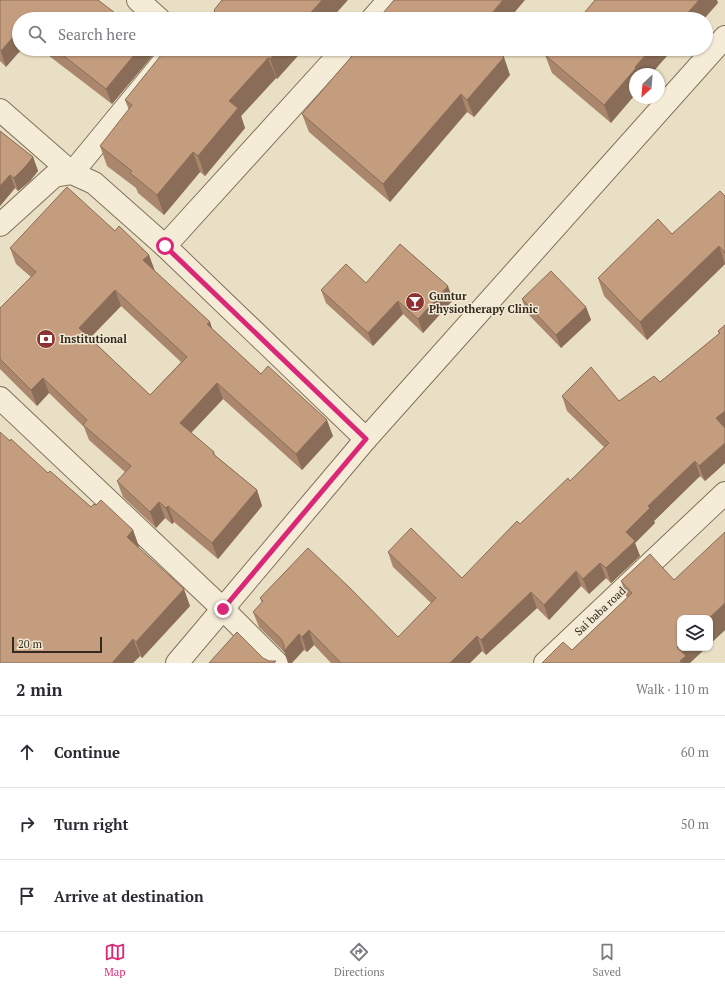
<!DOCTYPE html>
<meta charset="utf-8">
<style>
:root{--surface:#fff;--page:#f2f2f3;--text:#2b2b33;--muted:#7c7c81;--line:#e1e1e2;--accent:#db2777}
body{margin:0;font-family:"PT Serif",serif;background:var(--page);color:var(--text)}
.controls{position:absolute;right:12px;bottom:12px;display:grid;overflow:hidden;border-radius:8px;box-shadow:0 1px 3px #0004}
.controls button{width:36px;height:36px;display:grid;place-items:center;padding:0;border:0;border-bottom:1px solid var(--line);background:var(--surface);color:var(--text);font:20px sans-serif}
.compass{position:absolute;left:629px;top:68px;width:36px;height:36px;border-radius:50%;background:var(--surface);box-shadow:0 1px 3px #0004;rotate:206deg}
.scale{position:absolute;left:12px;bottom:10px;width:90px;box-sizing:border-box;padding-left:4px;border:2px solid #34291f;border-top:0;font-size:11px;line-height:14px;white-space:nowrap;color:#34291f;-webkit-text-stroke:3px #f2e9d3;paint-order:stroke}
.stop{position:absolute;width:12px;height:12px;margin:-9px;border:3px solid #db2777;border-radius:50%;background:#fff}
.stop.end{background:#db2777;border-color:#fff;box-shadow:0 1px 4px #0008}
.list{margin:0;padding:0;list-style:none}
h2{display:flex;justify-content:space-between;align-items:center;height:52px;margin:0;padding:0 16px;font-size:17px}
h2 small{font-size:13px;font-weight:400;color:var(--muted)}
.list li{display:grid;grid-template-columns:26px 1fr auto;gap:12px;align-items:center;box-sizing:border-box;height:72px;padding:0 16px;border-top:1px solid var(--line)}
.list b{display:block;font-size:15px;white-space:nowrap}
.list em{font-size:13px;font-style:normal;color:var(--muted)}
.icon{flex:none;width:22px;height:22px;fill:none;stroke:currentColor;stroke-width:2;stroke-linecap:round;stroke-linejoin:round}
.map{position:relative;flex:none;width:725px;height:663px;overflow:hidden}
.search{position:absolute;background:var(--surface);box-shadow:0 1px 3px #0004;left:12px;right:12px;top:12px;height:44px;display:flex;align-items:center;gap:10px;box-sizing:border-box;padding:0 14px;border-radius:22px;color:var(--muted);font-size:15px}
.sheet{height:268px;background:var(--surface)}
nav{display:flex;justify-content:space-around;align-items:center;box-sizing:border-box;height:56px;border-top:1px solid var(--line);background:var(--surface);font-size:11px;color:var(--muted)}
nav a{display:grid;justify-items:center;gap:2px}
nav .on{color:var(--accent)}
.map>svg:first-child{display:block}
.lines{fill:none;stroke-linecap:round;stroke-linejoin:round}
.minor-casing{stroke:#82715c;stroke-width:24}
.minor{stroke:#f5ecd7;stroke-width:22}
.wall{fill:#a9866c;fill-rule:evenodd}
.shaded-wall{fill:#896d58}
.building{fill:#c49c7e;stroke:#896d58;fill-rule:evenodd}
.route{stroke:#db2777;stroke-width:5}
.labels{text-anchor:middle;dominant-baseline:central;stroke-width:3;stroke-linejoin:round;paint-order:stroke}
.poi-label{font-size:11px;font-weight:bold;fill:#34291f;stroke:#f2e9d3;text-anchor:start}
.street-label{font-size:11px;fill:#34291f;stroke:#f2e9d3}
</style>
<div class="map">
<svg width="725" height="663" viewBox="0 0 725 663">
<rect width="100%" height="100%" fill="#e9dfc4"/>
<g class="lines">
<g class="minor-casing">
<g id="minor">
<polyline points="138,0 159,19"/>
<polyline points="372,19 389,0"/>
<polyline points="0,110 72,173 174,49"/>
<polyline points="0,225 54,176 72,173 94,183 165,246 366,439"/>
<polyline points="165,246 344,49"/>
<polyline points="0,398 223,609 277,663"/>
<polyline points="177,663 366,439 725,37"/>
<polyline points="545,663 725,493"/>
</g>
</g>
<use href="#minor" class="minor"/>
</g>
<g class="wall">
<polygon points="0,0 19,19 6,67 0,61"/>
<polygon points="40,49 152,49 154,54 112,104"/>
<polygon points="181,49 304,49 277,79 276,78 241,116 245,128 205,176 200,172 164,215 138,193 136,188 107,166 100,146 129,110 125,100 175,56"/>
<polygon points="550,49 673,49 651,74 635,74 611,123 552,73 545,55"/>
<polygon points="510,75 474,117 467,112 390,202 309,132 302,114"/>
<polygon points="0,131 33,157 38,171 30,181 18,191 15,188 0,206"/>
<polygon points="725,196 725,264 647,340 604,296 598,278 672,234"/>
<path d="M 115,231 L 149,255 L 154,271 L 210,322 L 212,329 L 261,374 L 333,436 L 302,470 L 223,399 L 191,433 L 214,452 L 215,455 L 257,490 L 262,506 L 218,559 L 174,522 L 172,524 L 165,518 L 156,528 L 123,497 L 117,481 L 125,472 L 89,440 L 84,427 L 49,393 L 37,406 L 0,369 L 0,308 L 31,277 L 16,264 L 10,248 ZM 121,306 L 181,362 L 150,395 L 90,338 Z"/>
<polygon points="366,283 453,300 423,333 403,314 373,346 326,303 321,290"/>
<polygon points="522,299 586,307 591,320 561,348 527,313"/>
<polygon points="725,325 725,463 705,481 700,476 654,521 655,523 635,543 640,556 611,583 606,578 589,594 581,586 549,620 537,608 486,655 482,651 470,663 331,663 314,645 307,652 304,650 284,652 259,627 253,612 262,603 260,598 398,637 431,603 393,567 388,552 462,578 520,524 570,481 604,447 567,411 562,396 619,401 660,382 719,334 718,331"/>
<polygon points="10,441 48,473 91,507 96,505 133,530 139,547 138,547 190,606 142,658 140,656 133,663 0,663"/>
<polygon points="674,580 725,630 710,644 710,618 572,650 627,598 621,581"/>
</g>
<g class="shaded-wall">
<polygon points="322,0 348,0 331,19 305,19"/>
<polygon points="503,0 525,0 509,19 487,19"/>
<polygon points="699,0 717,0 718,3 704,19 684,19 684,17"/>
<polygon points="681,15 683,19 677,19"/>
<polygon points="19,30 19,49 22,49 6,67 1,51"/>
<polygon points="139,49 152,49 154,54 112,104 106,89"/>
<polygon points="279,49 304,49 277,79 270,59"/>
<polygon points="651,49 673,49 651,74 635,74 635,95 611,123 604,105 635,67"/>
<polygon points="504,57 510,75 474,117 467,100"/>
<polygon points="268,58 276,78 241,116 245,128 205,176 198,156 229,101"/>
<polygon points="461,94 467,112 390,202 383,184"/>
<polygon points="193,152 200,172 164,215 157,195"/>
<polygon points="33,157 38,171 30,181 18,191 14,178"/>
<polygon points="10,175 15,188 0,206 0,186"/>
<polygon points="719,246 725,264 647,340 640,322"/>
<polygon points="149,255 155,271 149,276 143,260"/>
<polygon points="448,286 453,300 423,333 418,319"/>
<polygon points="115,290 121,306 85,343 79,328"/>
<polygon points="398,301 403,314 373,346 368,333"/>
<polygon points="586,307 591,320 561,348 556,335"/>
<polygon points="210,322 215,338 207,324"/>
<polygon points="43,378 49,393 37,406 31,390"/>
<polygon points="217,383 223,399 185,439 180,423"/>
<polygon points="725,411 725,430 716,418"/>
<polygon points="327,420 333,436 302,470 296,454"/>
<polygon points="725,443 725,463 705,481 699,466"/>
<polygon points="695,461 700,476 654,521 655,523 635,543 640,556 611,583 606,568 626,532 648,506"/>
<polygon points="257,490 262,506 218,559 212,543"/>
<polygon points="159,502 165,518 156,528 150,512"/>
<polygon points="168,506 174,522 172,524 166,508"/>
<polygon points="133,530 139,547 133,554 127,537"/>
<polygon points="600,563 606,578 589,594 583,579"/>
<polygon points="576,571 581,586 549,620 544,605"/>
<polygon points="184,589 190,606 142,658 136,642"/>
<polygon points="531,592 537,608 486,655 481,640"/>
<polygon points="725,603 725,630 710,644 710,618 709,618"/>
<polygon points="309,630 314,645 307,652 302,637"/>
<polygon points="299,634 304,650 292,663 288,663 284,651"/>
<polygon points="477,636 482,651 470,663 450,663"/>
<polygon points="133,639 140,656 133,663 112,663"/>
<polygon points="680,645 680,648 706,648 690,663 681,663 677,647"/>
</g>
<g class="building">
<polygon points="0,0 98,0 123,19 19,19 19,30 1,51 0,50"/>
<polygon points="222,0 322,0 305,19 208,19 215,11 214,10"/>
<polygon points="394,0 503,0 487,19 378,19"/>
<polygon points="595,0 699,0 684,17 681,15 677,19 576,19 577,18 579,19"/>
<polygon points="55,49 139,49 106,89"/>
<polygon points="166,49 175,56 181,49 279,49 270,59 268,58 229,101 238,108 198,156 193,152 157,195 130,173 132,171 100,146 132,105 125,100"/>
<polygon points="358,49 495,49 504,57 467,100 461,94 383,184 302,114"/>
<polygon points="550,49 651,49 635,67 636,68 604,105 545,55"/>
<polygon points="0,131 33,157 25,167 14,178 10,175 0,186"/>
<path d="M 67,187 L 115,231 L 119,226 L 149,255 L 143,260 L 210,322 L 207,324 L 261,374 L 268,366 L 327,420 L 296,454 L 217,383 L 180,423 L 214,452 L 213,454 L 257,490 L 212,543 L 168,506 L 166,508 L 159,502 L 150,512 L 117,481 L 131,466 L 83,425 L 87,420 L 43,378 L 31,390 L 0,359 L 0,308 L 36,272 L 10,248 ZM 115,290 L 187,357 L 150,395 L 79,328 Z"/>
<polygon points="720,191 725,196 725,253 719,246 640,322 598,278 658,219 672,234"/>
<polygon points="400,244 448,286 418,319 398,301 368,333 321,290 346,264 366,283"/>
<polygon points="551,271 586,307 556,335 522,299"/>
<polygon points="725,325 725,411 716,418 725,428 725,443 699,466 695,461 648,506 650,508 626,532 635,541 606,568 600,563 583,579 576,571 544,605 531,592 481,640 477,636 450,663 341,663 309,630 302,637 299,634 284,651 284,645 281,639 253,612 263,601 260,598 308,548 350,588 398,637 436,598 388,552 411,528 462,578 517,521 520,524 568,478 570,481 609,443 562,396 591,367 619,401 654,376 660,382 720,333 718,331"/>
<polygon points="0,432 10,441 11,439 48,473 50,471 91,507 94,504 96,505 101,500 133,530 127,537 184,589 136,642 133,639 112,663 0,663"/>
<polygon points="725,532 725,603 709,618 680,618 680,645 677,647 686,656 680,661 682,663 542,663 563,642 572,650 632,593 621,581 650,554 674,580"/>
<polygon points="237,632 263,658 269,661 276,661 274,663 209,663"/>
</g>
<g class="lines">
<polyline class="route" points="165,246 366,439 223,609"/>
</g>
<defs>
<g id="bar-disc" transform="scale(1)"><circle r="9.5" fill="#8c3332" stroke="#f2e9d3"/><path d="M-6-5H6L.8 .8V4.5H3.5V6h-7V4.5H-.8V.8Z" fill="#fff"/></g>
<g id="bank-disc" transform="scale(1)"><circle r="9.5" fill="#8c3332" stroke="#f2e9d3"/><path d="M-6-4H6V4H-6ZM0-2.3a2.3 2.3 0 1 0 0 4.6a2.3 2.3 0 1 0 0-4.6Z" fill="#fff"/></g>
</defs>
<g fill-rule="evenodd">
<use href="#bar-disc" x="415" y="302"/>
<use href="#bank-disc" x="46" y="339"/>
</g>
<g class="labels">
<g class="poi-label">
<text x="429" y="296">Guntur<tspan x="429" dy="13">Physiotherapy Clinic</tspan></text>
<text x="60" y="339">Institutional</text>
</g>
<g class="street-label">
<text transform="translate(600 611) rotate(-43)">Sai baba road</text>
</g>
</g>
</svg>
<div class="controls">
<button><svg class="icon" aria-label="layers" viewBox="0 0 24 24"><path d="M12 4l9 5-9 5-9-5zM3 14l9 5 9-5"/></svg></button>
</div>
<svg class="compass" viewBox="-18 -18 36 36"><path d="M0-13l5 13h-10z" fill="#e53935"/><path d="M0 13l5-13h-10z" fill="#7c7c81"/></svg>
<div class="scale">20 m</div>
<div class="stop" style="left:165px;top:246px"></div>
<div class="stop end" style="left:223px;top:609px"></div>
<div class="search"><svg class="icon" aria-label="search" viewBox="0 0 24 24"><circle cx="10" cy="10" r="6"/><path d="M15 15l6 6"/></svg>Search here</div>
</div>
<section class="sheet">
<h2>2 min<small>Walk · 110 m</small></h2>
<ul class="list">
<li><svg class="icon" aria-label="ahead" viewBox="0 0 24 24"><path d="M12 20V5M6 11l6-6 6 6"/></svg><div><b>Continue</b></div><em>60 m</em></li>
<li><svg class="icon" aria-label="right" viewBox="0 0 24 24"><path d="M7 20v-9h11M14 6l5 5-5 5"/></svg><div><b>Turn right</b></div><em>50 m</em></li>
<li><svg class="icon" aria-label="arrive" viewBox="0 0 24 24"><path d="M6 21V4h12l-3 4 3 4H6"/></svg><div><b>Arrive at destination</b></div></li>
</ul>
</section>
<nav>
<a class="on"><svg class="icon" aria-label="map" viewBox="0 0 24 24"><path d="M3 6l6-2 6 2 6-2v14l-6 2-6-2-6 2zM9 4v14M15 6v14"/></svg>Map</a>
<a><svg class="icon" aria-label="directions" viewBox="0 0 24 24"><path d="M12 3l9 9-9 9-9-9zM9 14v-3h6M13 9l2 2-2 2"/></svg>Directions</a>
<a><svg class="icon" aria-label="saved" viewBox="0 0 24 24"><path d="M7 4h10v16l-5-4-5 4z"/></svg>Saved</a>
</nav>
